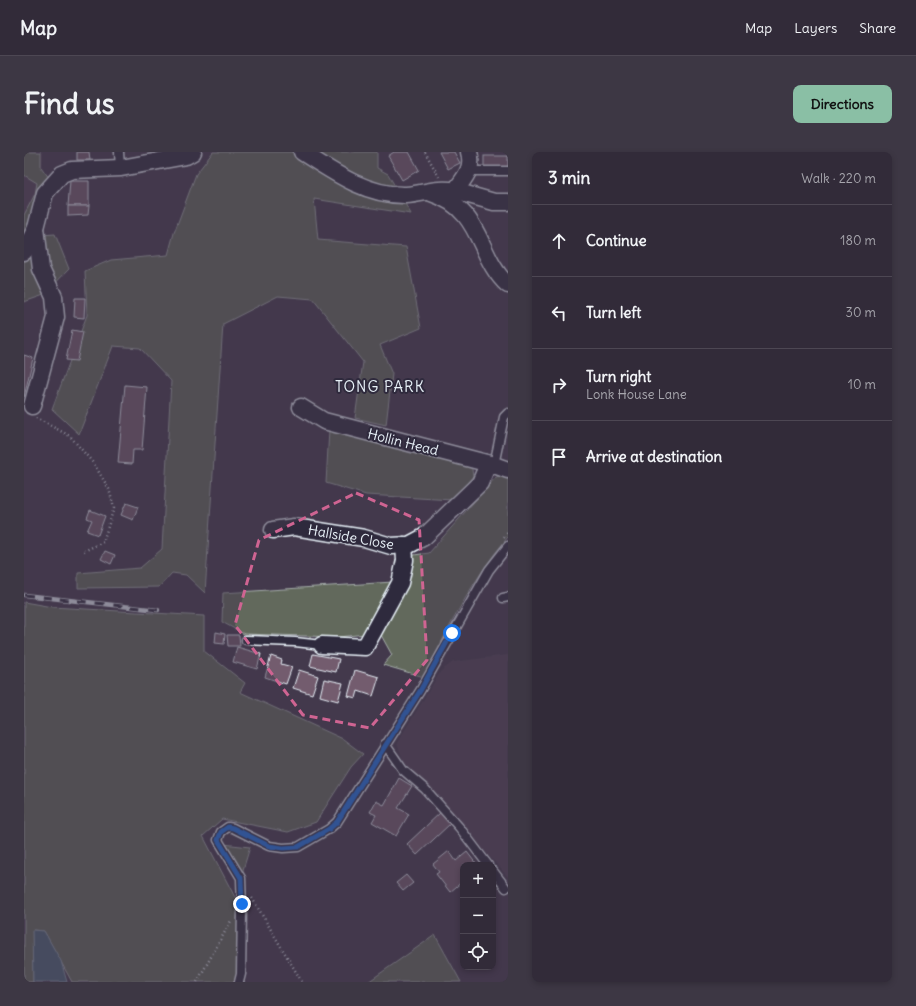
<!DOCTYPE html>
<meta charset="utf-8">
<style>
:root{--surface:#322b39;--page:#3d3744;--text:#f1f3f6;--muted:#a8a7ae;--line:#4d4753;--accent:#8abfa5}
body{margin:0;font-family:Delius,sans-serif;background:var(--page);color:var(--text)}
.controls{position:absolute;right:12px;bottom:12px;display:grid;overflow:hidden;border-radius:8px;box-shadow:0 2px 6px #0003}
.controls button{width:36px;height:36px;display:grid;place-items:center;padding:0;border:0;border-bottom:1px solid var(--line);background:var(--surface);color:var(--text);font:20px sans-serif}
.stop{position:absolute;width:12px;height:12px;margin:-9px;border:3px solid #1a73e8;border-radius:50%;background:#fff}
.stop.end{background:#1a73e8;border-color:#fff;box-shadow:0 1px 4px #0008}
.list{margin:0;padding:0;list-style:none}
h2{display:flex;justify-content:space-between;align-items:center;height:52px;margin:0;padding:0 16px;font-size:17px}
h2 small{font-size:13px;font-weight:400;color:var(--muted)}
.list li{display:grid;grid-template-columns:26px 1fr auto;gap:12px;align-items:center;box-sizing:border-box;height:72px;padding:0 16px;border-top:1px solid var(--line)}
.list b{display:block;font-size:15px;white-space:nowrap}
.list p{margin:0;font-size:13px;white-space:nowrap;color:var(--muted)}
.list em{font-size:13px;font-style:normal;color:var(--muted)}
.icon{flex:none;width:22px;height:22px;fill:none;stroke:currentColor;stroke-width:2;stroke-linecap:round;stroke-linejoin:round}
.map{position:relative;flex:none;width:484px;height:830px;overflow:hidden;border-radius:8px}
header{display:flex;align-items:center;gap:24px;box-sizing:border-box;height:56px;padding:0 20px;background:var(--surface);border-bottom:1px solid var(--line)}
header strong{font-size:19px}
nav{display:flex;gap:22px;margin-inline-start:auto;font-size:14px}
.intro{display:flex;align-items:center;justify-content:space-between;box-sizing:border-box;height:96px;padding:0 24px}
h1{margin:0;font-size:28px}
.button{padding:10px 18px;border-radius:8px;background:var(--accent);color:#111;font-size:14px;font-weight:700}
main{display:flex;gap:24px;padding:0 24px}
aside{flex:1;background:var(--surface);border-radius:8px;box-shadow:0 2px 6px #0003}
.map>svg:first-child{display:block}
.built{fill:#514356}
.green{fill:#62695c;stroke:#a5adaa}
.water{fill:#4c6476;stroke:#8a9caa}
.building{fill:#735b6e;stroke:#e8f1f8}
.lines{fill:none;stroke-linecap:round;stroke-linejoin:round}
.lane-casing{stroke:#e8f1f8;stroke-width:11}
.street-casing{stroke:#e8f1f8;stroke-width:19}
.path{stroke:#e8f1f8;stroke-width:2.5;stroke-dasharray:1 3;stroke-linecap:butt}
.lane{stroke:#2f2a3d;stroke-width:8}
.street{stroke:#2f2a3d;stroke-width:16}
.rail-casing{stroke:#e8f1f8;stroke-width:4.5}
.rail{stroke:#2f2a3d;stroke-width:3;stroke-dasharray:9;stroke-linecap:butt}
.route{stroke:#1a73e8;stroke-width:5}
.marked{fill:none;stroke:#cf6492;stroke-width:3;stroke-dasharray:8 5;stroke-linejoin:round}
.labels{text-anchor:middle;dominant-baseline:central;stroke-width:4;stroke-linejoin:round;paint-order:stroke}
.street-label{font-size:14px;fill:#e8f1f8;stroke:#2f2a3d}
.neighbourhood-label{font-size:15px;letter-spacing:1px;fill:#e8f1f8;stroke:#2f2a3d}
</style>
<header>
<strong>Map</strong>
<nav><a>Map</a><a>Layers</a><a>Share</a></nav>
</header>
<div class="intro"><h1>Find us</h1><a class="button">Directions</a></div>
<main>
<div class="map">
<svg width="484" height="830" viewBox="0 0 484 830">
<rect width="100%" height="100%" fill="#43394c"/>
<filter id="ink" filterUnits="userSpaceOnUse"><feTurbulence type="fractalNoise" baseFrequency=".025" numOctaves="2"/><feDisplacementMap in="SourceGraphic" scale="8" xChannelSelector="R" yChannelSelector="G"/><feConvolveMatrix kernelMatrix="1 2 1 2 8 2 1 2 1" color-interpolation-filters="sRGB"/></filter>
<g filter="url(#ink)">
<g class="built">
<polygon points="0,0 19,0 16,55 0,83"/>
<polygon points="484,503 484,725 380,610 373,591 417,519 429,510"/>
</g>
<g class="green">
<polygon points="0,0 17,0 17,15 28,30 3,84 31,82 45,117 20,143 0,150 0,63 11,42 13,31 0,23"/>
<polygon points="189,0 353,0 353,16 364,22 387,62 290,47 294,88 382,95 397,176 356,193 368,222 362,273 331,266 339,210 289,147 254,144 199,172 181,441 162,423 148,421 135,435 54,436 54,421 116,416 138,397 147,229 116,196 89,194 55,282 28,257 63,163 61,119 87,108 144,103 150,81 172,22"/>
<polygon points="305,278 447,312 449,324 444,330 445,333 429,348 342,343 302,331"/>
<path d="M 477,322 L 484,324 L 484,385 C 449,426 424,476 400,525 L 359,513 L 368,503 L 357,483 L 390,403 L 405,401 L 471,326 Z"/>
<polygon points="369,430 342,482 314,485 220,482 198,470 199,441"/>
<polygon points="0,450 28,455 180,464 180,499 221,531 216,540 319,587 339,602 327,615 292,670 264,680 198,667 179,684 214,751 213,822 210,830 48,830 20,779 9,778 9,830 0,830"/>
<polygon points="199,692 226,695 218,721"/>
<polygon points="411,783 437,830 344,830"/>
</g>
<polygon class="water" points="8,778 20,779 37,809 43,830 9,830"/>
<g class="building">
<polygon points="53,0 65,0 66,8 53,8"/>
<polygon points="370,0 385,0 395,18 378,28 364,4"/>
<polygon points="415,0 430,0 436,11 424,17"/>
<rect x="460" y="4" width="24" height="12"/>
<polygon points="46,29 65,29 65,54 44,54"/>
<polygon points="44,54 65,54 64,63 44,64"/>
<polygon points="51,146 61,146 60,166 50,165"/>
<polygon points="48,178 59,180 53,209 42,208"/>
<polygon points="0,203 9,206 0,245"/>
<polygon points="101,233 123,235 118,298 109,298 108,312 94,311"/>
<polygon points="102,351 114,355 109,368 97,363"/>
<polygon points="66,358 81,364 74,383 63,379 68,368 63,366"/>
<polygon points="81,399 91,403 87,412 77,407"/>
<polygon points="192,480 201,482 200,492 191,491"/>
<polygon points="203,483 215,483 216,494 204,494"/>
<polygon points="213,495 237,502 233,517 209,510"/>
<polygon points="289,502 315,507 312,520 286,514"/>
<polygon points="247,504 258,508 257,512 268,515 262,532 241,525"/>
<polygon points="275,518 294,524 288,542 269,536"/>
<polygon points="331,518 355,525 349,544 334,539 332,546 324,544"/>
<polygon points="300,527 319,531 314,549 296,544"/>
<polygon points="375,626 388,634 374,656 385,662 372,684 348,670 352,663 346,660 352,649 360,653"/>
<polygon points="417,660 427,671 393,703 383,692"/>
<polygon points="425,699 432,709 443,700 453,713 439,713 439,729 426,740 412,722 415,720 409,712"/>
<polygon points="382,723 389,731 379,739 372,731"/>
</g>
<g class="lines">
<g class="lane-casing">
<g id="lane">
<polyline points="95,0 96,16"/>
<polyline points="446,19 484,19"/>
<polyline points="470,313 480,265 484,261"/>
<polyline points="479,446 484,445"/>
<polyline points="222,488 271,490 298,493"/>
<polyline points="361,592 379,618 401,637 435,675 464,713"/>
<polyline points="469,719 482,736"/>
<polyline points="215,830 217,822 218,757 217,726 194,688 197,680 204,675 209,676 245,694 259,696 274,695 305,677 313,670 396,539 465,418 484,394"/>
</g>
</g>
<g class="street-casing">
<g id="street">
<path d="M 278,0 C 309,20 343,44 382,43 C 399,42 414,35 431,39 C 440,26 450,17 445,0"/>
<polyline points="431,39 470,50 484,50"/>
<path d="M 407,41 C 460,58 452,104 484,133"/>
<polyline points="0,100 12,76"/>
<polyline points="8,254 32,165 30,145 17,117 12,76 21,41 38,22 48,18 97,16 162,4 169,0"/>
<polyline points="277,255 300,269 470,313 484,318"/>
<polyline points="249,378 270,375 340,386 367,394 385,393 400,385 456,331 464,312"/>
<polyline points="298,493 341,495 376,431 381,408 380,393"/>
</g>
</g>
<g class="path">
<polyline points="401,0 415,25"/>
<polyline points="12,266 46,284 70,312 85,337 90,356 79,390 60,399"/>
<polyline points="480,385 484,380"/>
<polyline points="228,746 278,830"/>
<polyline points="173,830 207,769"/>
</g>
<use href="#lane" class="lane"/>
<use href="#street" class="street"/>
<g class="rail-casing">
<polyline id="rail" points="0,443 134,458"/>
</g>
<use href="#rail" class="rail"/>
</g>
</g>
<g class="lines" filter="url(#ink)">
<polyline class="route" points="218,752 217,726 194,688 197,680 204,675 209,676 245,694 259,696 274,695 305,677 313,670 396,539 428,481"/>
</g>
<path d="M0 0H484V830H0ZM 332,341 L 395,368 L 403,508 L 346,576 L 279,563 L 211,473 L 235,388 Z" fill="#43394c" fill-opacity=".55" fill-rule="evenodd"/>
<path class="marked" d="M 332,341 L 395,368 L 403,508 L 346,576 L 279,563 L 211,473 L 235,388 Z"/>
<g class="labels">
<g class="street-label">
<text transform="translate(379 290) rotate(14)">Hollin Head</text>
<text transform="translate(327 385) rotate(10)">Hallside Close</text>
</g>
<g class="neighbourhood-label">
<text x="356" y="234">TONG PARK</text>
</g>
</g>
</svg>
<div class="controls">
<button>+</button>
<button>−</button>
<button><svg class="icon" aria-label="locate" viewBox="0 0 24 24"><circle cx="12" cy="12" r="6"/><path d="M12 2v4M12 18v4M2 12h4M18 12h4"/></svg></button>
</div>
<div class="stop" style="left:428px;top:481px"></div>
<div class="stop end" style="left:218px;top:752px"></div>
</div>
<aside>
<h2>3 min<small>Walk · 220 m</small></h2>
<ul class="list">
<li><svg class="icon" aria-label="ahead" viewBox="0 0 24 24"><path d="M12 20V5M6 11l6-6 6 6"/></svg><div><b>Continue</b></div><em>180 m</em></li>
<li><svg class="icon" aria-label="left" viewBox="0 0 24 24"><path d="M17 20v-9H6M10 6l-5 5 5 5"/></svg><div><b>Turn left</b></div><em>30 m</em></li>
<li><svg class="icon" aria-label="right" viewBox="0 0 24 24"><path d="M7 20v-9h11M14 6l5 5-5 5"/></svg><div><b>Turn right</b><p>Lonk House Lane</p></div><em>10 m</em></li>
<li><svg class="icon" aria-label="arrive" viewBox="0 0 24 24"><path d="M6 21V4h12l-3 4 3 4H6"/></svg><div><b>Arrive at destination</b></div></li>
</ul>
</aside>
</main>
